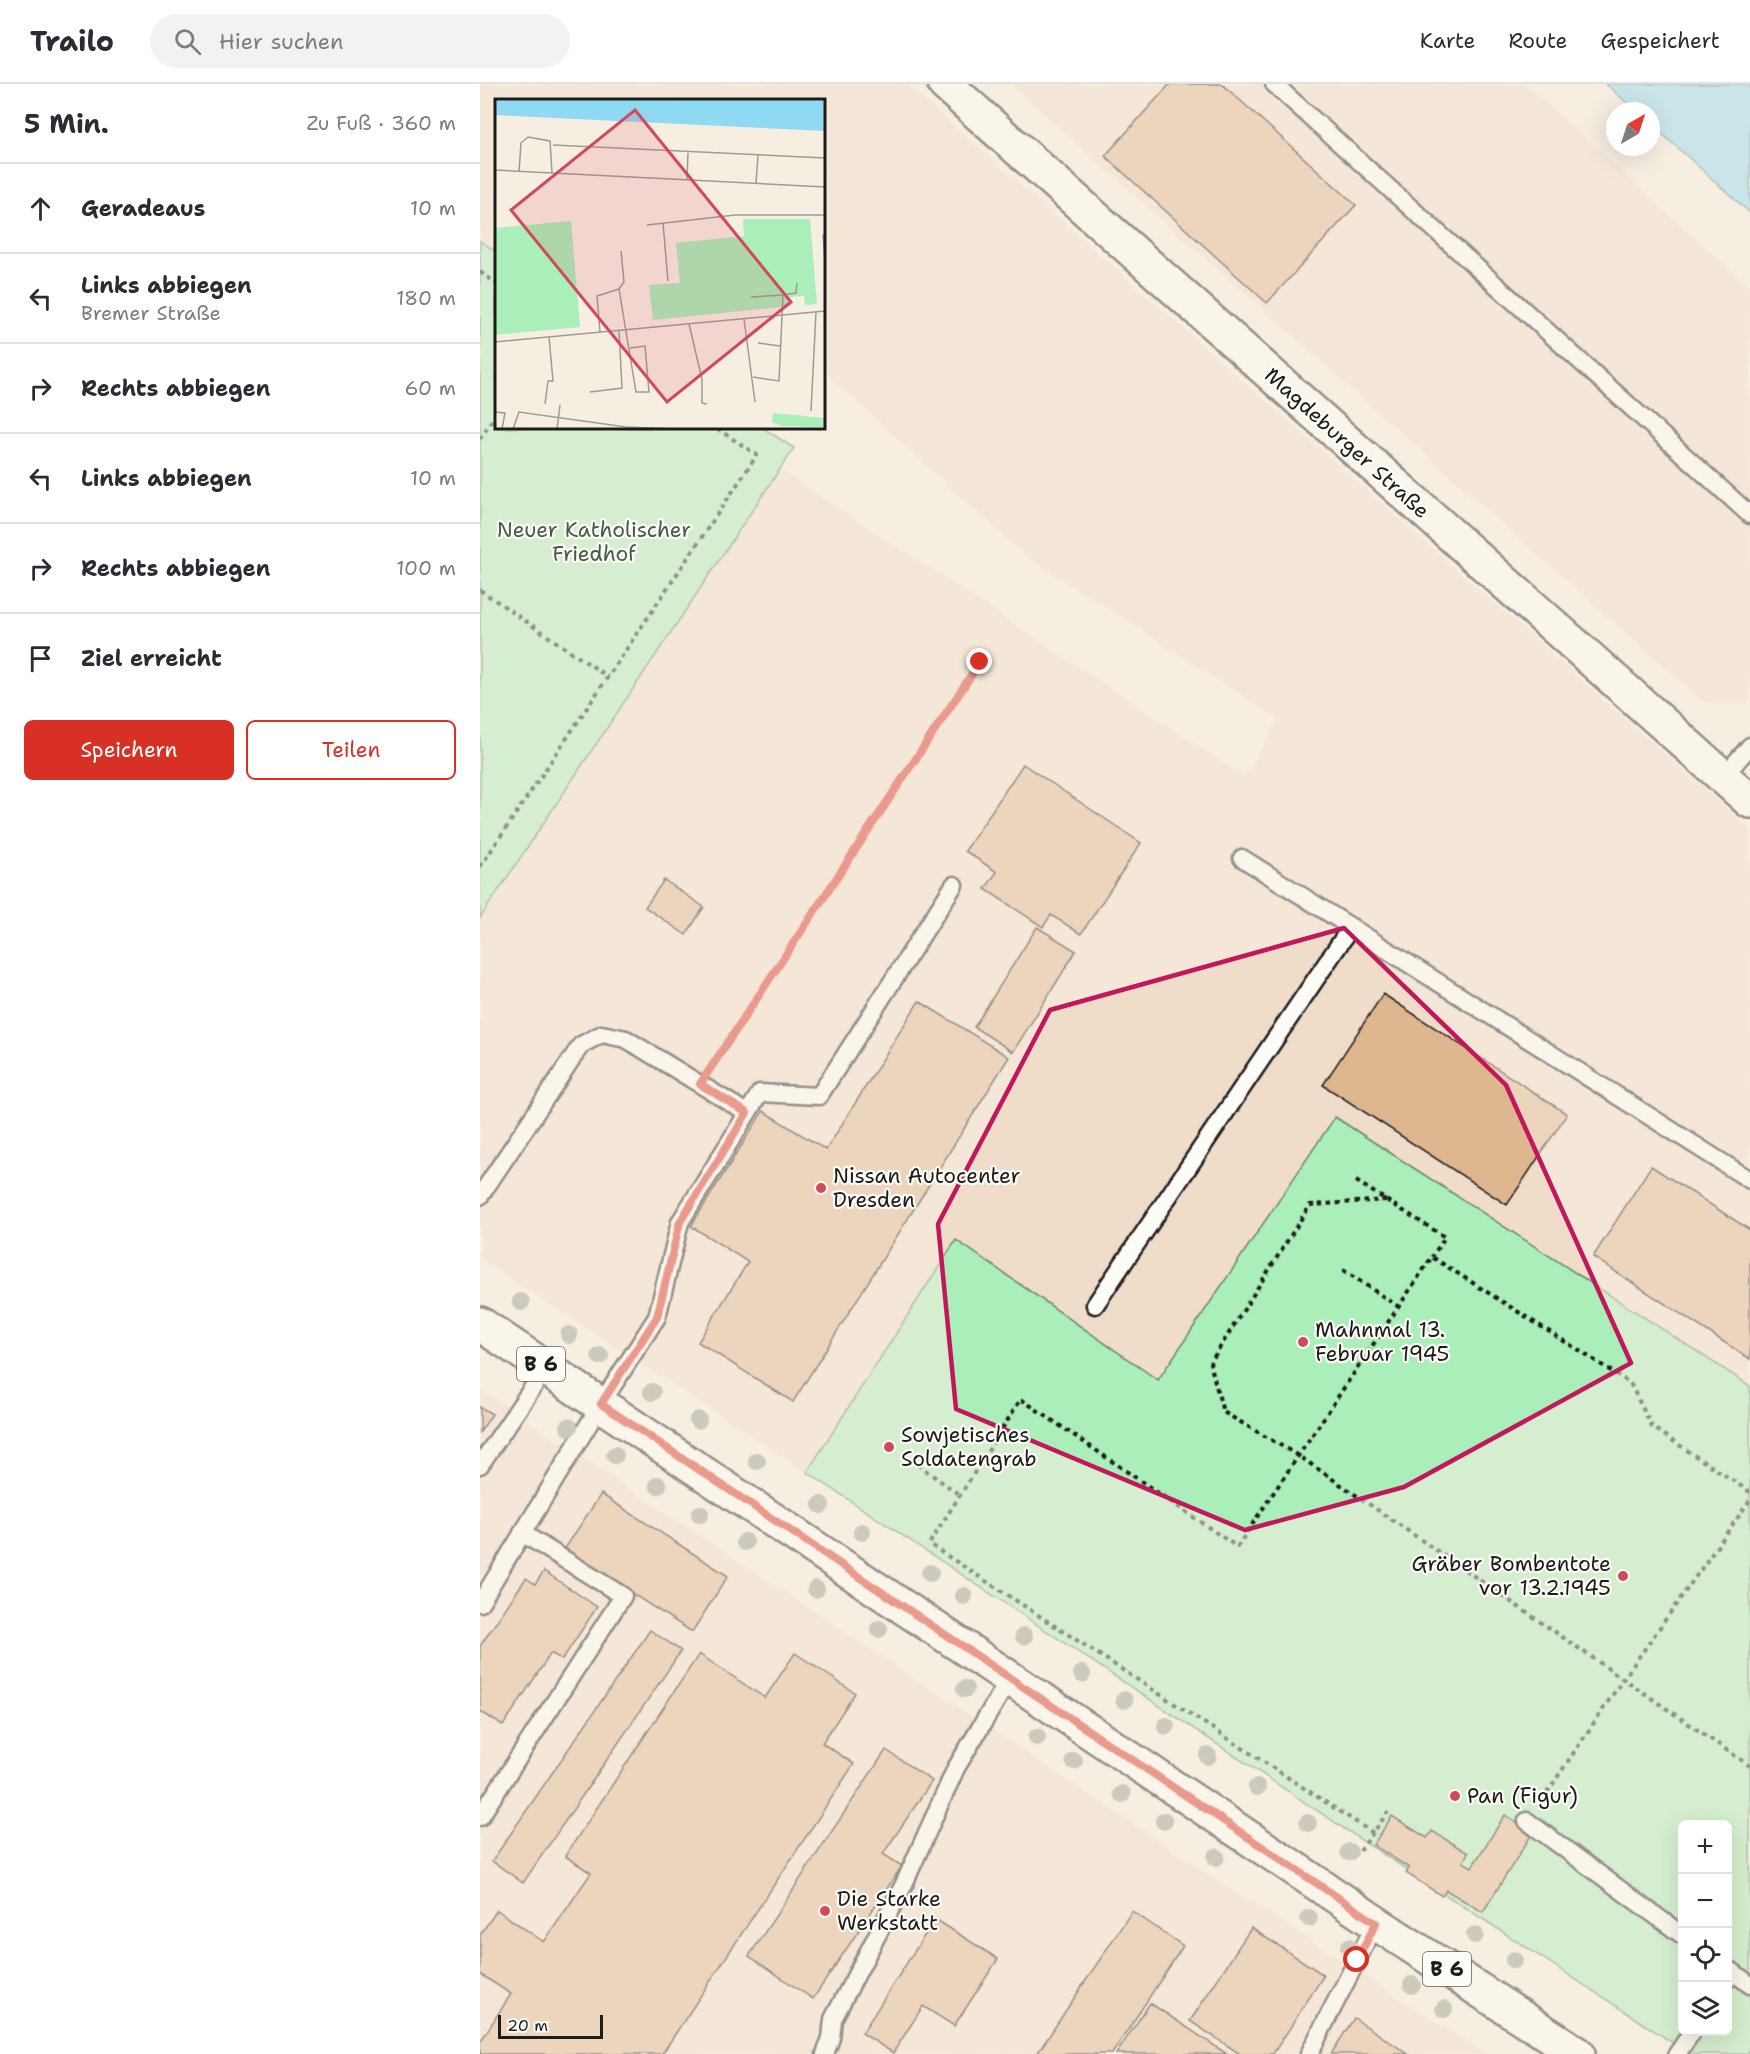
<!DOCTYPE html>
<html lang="de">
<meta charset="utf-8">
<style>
:root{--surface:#fff;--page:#f2f2f3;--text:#2b2b33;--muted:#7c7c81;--line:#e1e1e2;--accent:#d93025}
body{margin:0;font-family:"Shantell Sans",sans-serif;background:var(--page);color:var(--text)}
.controls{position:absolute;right:18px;bottom:18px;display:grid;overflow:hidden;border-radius:9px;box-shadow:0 6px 24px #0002}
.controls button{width:54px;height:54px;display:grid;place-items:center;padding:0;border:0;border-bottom:2px solid var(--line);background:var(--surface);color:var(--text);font:30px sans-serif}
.compass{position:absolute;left:1126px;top:18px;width:54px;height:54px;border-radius:50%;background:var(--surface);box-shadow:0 6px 24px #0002;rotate:39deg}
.scale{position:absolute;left:18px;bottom:15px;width:105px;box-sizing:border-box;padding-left:6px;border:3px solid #1c1c1c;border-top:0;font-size:16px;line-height:21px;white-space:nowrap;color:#1c1c1c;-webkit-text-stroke:4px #fdfcf7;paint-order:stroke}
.stop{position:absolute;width:18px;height:18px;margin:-14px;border:4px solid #d93025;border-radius:50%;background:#fff}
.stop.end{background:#d93025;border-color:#fff;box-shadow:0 2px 6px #0008}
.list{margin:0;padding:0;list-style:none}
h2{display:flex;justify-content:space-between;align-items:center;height:78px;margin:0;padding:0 24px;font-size:26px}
h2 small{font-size:20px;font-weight:400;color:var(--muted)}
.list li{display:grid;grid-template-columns:39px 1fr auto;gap:18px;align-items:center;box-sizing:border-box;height:90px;padding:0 24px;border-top:2px solid var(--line)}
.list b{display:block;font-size:22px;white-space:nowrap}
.list p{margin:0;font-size:20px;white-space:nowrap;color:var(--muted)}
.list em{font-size:20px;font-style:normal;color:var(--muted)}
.actions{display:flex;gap:12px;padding:18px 24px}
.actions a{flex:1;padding:14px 0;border:2px solid var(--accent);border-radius:9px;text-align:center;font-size:21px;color:var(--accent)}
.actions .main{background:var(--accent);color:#fff}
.icon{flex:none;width:33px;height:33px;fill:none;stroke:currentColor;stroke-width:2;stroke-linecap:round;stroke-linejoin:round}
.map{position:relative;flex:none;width:1270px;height:1970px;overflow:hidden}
header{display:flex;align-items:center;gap:36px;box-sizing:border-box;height:84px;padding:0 30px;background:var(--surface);border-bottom:2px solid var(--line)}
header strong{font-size:28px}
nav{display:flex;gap:33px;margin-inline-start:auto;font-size:21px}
.search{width:420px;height:54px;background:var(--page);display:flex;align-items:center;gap:15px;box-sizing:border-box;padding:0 21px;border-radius:33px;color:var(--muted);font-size:22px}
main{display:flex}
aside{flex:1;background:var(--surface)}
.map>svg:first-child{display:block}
.built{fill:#f0ddc9}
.green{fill:#aaeeb9;stroke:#63856a;stroke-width:1.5;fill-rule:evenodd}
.water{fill:#90d9f2;stroke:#628d9c;stroke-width:1.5}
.building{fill:#deb68f;stroke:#1c1c1c;stroke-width:1.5}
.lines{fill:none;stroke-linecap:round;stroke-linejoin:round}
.lane-casing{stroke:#1c1c1c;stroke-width:21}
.street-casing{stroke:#1c1c1c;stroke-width:38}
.primary-casing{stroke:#1c1c1c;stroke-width:38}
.path{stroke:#1c1c1c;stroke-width:4;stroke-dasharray:4.5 4.5;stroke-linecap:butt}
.lane{stroke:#fdfcf7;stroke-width:16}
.street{stroke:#fdfcf7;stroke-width:33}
.primary{stroke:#fdfcf7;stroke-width:33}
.tree{fill:#969d8f}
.route{stroke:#d93025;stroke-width:8}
.marked{fill:none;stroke:#c2185b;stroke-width:4.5;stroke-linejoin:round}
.poi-dot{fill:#d1495b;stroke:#fdfcf7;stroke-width:2}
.labels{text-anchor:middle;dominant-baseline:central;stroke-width:4.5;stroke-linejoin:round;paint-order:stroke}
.shield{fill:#fdfcf7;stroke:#605f5e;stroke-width:1.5}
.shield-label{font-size:20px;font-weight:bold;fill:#1c1c1c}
.street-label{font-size:21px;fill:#1c1c1c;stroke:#fdfcf7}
.park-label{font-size:21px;fill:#475b4b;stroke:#fdfcf7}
.poi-label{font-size:21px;fill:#1c1c1c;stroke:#fdfcf7;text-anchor:start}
.inset-road{fill:none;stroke:#9f9a93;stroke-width:1.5}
.view{fill:#d1495b;fill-opacity:0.15;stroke:#d1495b;stroke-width:3}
.inset-edge{fill:none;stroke:#1c1c1c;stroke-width:3}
</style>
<header>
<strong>Trailo</strong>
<div class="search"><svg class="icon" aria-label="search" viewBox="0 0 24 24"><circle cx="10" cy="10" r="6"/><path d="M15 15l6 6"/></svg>Hier suchen</div>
<nav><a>Karte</a><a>Route</a><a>Gespeichert</a></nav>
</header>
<main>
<aside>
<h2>5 Min.<small>Zu Fuß · 360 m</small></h2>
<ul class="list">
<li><svg class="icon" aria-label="ahead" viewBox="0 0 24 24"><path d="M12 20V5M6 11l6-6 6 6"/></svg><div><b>Geradeaus</b></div><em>10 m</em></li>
<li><svg class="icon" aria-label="left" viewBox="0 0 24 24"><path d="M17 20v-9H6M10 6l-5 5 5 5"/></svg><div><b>Links abbiegen</b><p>Bremer Straße</p></div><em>180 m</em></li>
<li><svg class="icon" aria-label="right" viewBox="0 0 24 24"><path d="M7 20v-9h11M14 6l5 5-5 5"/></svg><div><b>Rechts abbiegen</b></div><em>60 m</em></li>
<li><svg class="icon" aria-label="left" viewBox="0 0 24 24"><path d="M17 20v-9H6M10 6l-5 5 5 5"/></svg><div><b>Links abbiegen</b></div><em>10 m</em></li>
<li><svg class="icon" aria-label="right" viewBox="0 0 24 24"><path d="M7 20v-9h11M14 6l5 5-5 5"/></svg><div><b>Rechts abbiegen</b></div><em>100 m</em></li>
<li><svg class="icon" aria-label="arrive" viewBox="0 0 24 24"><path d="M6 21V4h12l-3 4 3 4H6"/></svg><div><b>Ziel erreicht</b></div></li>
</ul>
<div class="actions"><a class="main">Speichern</a><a>Teilen</a></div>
</aside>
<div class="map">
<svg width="1270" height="1970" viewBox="0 0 1270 1970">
<rect width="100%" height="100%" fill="#f7eee2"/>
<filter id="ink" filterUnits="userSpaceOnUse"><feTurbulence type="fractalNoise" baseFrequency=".0167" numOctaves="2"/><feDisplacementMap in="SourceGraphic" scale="12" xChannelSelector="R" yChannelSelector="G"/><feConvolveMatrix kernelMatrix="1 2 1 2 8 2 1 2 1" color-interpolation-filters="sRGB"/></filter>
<g filter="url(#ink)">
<g class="built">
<polygon points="0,0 427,0 1270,745 1270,1302 855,1033 678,1296 476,1156 327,1388 0,1175 0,834 300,385 765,693 798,635 543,470 344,288 344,16 16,16 16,168 0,157"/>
<polygon points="530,0 1046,0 1270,204 1270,616 1266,620 1224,619"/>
<polygon points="0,1305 747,1802 1006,1970 635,1970 656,1937 634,1970 0,1970"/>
</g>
<g class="green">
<polygon points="0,157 16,168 16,344 283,344 314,364 0,834"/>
<path d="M 855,1033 L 1270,1302 L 1270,1965 L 1267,1970 L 1210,1970 L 886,1759 L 327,1388 L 476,1156 L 678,1296 ZM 1202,1740 L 1248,1740 L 1248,1948 L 1202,1948 Z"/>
</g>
<polygon class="water" points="1126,0 1270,0 1270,129 1171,40 1171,27 1156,27"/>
<g class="building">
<polygon points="690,0 742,0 876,121 787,219 625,72"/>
<polygon points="543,680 661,759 601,850 571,831 563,843 505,805 517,788 485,767"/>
<polygon points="184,796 224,823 206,851 165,823"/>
<polygon points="557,843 596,867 533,968 494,943"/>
<polygon points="903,910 1087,1030 1027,1121 843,1001"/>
<polygon points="439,917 529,973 313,1318 218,1258 268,1178 211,1142 283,1027 346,1066"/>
<polygon points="1171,1082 1270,1146 1270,1275 1113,1173"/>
<polygon points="0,1323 12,1330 0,1348"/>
<polygon points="121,1410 248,1492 212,1548 84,1466"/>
<polygon points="64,1487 117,1523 82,1576 71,1569 23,1642 0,1627 0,1562 46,1494 55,1500"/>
<polygon points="170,1546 201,1567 43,1799 12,1777"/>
<polygon points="315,1569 375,1609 342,1659 374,1680 182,1970 0,1970 0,1958 31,1910 0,1890 0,1851 17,1826 64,1858 111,1789 85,1772 219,1570 285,1614"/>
<polygon points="406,1666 452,1697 403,1770 422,1782 333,1915 269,1872"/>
<polygon points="1025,1731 1052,1750 1003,1828 966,1806 962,1812 926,1789 929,1784 893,1761 912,1732 947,1754 952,1747 988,1769 983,1778 992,1783"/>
<polygon points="652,1827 703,1862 632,1970 557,1970"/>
<polygon points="455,1835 518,1875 474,1942 443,1922 413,1969 382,1949"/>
<polygon points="771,1844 844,1891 793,1970 760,1970 710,1937"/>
<polygon points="670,1919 747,1970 636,1970"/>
<polygon points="874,1934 928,1970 851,1970"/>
</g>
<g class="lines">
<g class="lane-casing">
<g id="lane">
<polyline points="794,0 1270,431"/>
<polyline points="1243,693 1270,662"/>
<polyline points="762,774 1270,1096"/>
<polyline points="0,1112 101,961 122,950 146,955 267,1029"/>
<polyline points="615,1221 871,843"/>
<polyline points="0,1381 66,1284"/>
<polyline points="0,1519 121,1320 177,1233 200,1138 280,1009 339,1012 474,801"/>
<polyline points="0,1733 143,1512 42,1449"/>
<polyline points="1047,1737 1202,1851"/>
<polyline points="1248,1895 1252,1887 1270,1901"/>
<polyline points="345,1970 351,1954 353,1935 424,1800 476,1684 530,1594"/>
<polyline points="829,1970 896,1839"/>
<polyline points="1197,1970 1212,1948"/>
</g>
</g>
<g class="street-casing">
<polyline id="street" points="465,0 1270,717"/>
</g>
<g class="primary-casing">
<polyline id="primary" points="0,1240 896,1839 1098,1970"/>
</g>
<g class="path">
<polyline points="0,188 16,199"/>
<polyline points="0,355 16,330"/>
<polyline points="0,506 128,593"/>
<polyline points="0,783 277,371 236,344"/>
<polyline points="234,980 499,578"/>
<polyline points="876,1097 965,1153 952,1173"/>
<polyline points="906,1116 830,1121 730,1279 743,1328 819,1372 1270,1682"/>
<polyline points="863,1186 919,1223"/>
<polyline points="423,1370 480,1411"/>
<polyline points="1062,1716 1144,1594 1270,1416"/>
<polyline points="893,1749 449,1460 541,1315 757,1463 952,1173 1150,1299 1172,1343 1270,1408"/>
<polyline points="880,1767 908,1728"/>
</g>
<use href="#lane" class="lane"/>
<use href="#street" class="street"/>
<use href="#primary" class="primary"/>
</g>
<g class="tree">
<circle cx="41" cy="1218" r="9"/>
<circle cx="89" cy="1251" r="9"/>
<circle cx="120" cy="1272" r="9"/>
<circle cx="172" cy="1308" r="9"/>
<circle cx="218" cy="1336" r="9"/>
<circle cx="89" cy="1343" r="9"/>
<circle cx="135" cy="1371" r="9"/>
<circle cx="277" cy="1377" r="9"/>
<circle cx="178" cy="1401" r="9"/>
<circle cx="341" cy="1421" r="9"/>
<circle cx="220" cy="1430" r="9"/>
<circle cx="382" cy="1448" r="9"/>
<circle cx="265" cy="1458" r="9"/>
<circle cx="450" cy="1489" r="9"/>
<circle cx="336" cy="1505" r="9"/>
<circle cx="484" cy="1512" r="9"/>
<circle cx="399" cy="1545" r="9"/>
<circle cx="544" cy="1552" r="9"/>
<circle cx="602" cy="1590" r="9"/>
<circle cx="485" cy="1605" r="9"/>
<circle cx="644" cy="1616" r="9"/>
<circle cx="686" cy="1642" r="9"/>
<circle cx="557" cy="1653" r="9"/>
<circle cx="728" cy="1672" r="9"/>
<circle cx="594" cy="1677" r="9"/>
<circle cx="777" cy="1703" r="9"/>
<circle cx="642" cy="1710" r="9"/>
<circle cx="684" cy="1737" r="9"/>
<circle cx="828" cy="1739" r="9"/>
<circle cx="869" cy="1768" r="9"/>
<circle cx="736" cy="1773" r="9"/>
<circle cx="829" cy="1834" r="9"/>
<circle cx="995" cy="1851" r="9"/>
<circle cx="869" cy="1863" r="9"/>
<circle cx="1034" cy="1876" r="9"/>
<circle cx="932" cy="1901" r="9"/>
<circle cx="964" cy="1925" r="9"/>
</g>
</g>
<g class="lines" filter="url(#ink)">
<polyline class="route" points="500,578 220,1000 267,1029 200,1138 177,1233 121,1320 896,1839 877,1876"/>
</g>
<path d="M0 0H1270V1970H0ZM 864,844 L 1026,1001 L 1151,1279 L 924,1403 L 765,1446 L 476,1325 L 458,1140 L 570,926 Z" fill="#f7eee2" fill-opacity=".55" fill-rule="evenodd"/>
<path class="marked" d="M 864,844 L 1026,1001 L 1151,1279 L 924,1403 L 765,1446 L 476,1325 L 458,1140 L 570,926 Z"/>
<g class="poi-dot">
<circle cx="341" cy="1104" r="6"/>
<circle cx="823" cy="1258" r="6"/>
<circle cx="409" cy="1363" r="6"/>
<circle cx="1143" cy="1492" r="6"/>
<circle cx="975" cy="1712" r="6"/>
<circle cx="345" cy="1827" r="6"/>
</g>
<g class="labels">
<g class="shield">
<rect x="37" y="1263" width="48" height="34" rx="4.5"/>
<rect x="943" y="1868" width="48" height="34" rx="4.5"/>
</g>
<g class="shield-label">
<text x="61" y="1280">B 6</text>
<text x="967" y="1885">B 6</text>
</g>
<g class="street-label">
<text transform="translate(867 359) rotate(42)">Magdeburger Straße</text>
</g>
<g class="park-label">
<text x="114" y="446">Neuer Katholischer<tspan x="114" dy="24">Friedhof</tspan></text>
</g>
<g class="poi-label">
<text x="353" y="1092">Nissan Autocenter<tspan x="353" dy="24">Dresden</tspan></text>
<text x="835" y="1246">Mahnmal 13.<tspan x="835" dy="24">Februar 1945</tspan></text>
<text x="421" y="1351">Sowjetisches<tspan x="421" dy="24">Soldatengrab</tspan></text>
<text x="1131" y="1480" text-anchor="end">Gräber Bombentote<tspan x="1131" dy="24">vor 13.2.1945</tspan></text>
<text x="987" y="1712">Pan (Figur)</text>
<text x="357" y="1815">Die Starke<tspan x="357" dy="24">Werkstatt</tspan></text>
</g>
</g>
<g transform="translate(15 15)">
<rect width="330" height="330" fill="#f7eee2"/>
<path d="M 248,120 L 315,120 L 322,205 L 310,206 L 309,197 L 295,198 L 296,207 L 158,221 L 154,186 L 185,184 L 181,144 L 249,137 ZM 76,122 L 85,228 L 0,236 L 0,129 ZM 278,314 L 330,319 L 330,328 L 286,327 L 277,323 Z" fill="#aaeeb9"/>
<path d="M 0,0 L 330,0 L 330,32 L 0,16 Z" fill="#90d9f2"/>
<path class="inset-road" d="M 58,46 L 330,59M 0,71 L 330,88M 24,73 L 26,44 L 33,38 L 55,42 L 57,74M 192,80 L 193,54M 261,84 L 263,56M 168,124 L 173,182M 152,126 L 240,116 L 330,116M 328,135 L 330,162M 126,152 L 129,183 L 124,190 L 141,293 L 154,293 L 150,247 L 135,249M 256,198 L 288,196M 249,220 L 260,303M 194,225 L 207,280 L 207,304 L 212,305M 105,233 L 102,197 L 124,190M 0,243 L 330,212M 263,244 L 285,247M 258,278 L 284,282 L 288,196 L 301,194 L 302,184M 95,293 L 127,289 L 124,231M 50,305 L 53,282 L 58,282 L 54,238M 316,312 L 321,213M 0,313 L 10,314 L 7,330M 18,330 L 24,313 L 131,328 L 181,330M 62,330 L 65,306"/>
<path class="view" d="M 140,11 L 296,203 L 172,303 L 16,111 Z"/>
<rect width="330" height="330" class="inset-edge"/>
</g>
</svg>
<div class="controls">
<button>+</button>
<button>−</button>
<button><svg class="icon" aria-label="locate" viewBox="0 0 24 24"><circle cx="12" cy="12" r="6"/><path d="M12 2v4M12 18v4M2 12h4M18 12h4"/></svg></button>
<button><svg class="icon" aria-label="layers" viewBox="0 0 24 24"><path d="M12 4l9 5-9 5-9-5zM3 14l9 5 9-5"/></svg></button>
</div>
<svg class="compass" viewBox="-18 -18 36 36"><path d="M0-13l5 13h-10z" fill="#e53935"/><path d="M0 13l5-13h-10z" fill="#7c7c81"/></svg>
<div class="scale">20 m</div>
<div class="stop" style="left:877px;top:1876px"></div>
<div class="stop end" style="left:500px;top:578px"></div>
</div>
</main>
